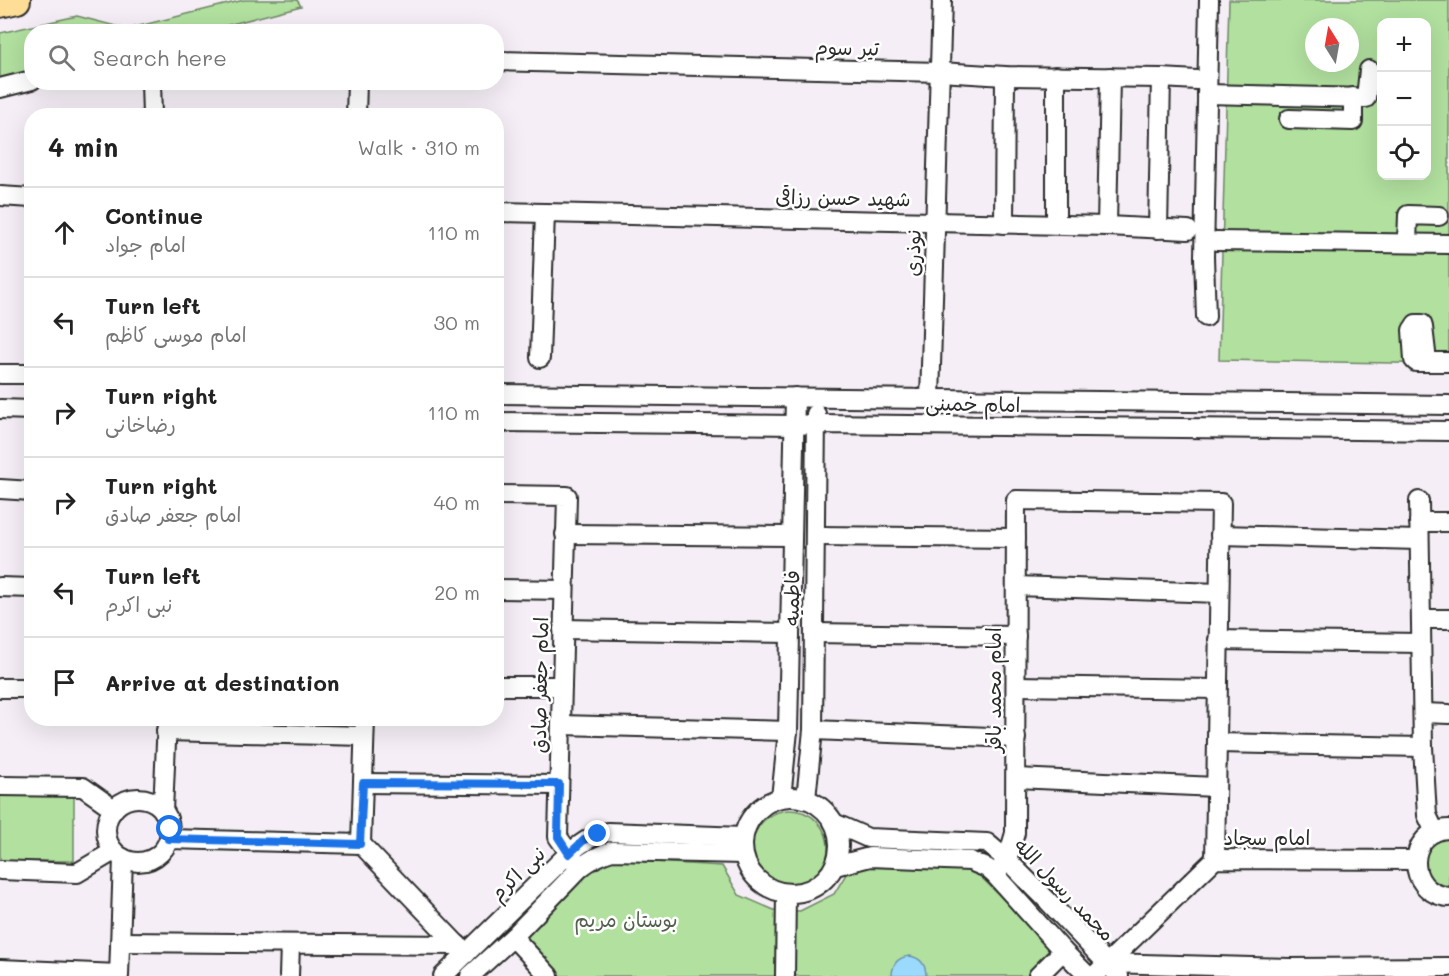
<!DOCTYPE html>
<meta charset="utf-8">
<style>
:root{--surface:#fff;--page:#f2f2f2;--text:#222;--muted:#767676;--line:#e0e0e0}
body{margin:0;font-family:Mali,"Playpen Sans Arabic",sans-serif;background:var(--page);color:var(--text)}
.controls{position:absolute;right:18px;top:18px;display:grid;overflow:hidden;border-radius:12px;box-shadow:0 6px 24px #0002}
.controls button{width:54px;height:54px;display:grid;place-items:center;padding:0;border:0;border-bottom:2px solid var(--line);background:var(--surface);color:var(--text);font:30px sans-serif}
.compass{position:absolute;left:1305px;top:18px;width:54px;height:54px;border-radius:50%;background:var(--surface);box-shadow:0 6px 24px #0002;rotate:349deg}
.stop{position:absolute;width:18px;height:18px;margin:-14px;border:4px solid #1a73e8;border-radius:50%;background:#fff}
.stop.end{background:#1a73e8;border-color:#fff;box-shadow:0 2px 6px #0008}
.list{margin:0;padding:0;list-style:none}
h2{display:flex;justify-content:space-between;align-items:center;height:78px;margin:0;padding:0 24px;font-size:26px}
h2 small{font-size:20px;font-weight:400;color:var(--muted)}
.list li{display:grid;grid-template-columns:39px 1fr auto;gap:18px;align-items:center;box-sizing:border-box;height:90px;padding:0 24px;border-top:2px solid var(--line)}
.list b{display:block;font-size:22px;white-space:nowrap}
.list p{margin:0;font-size:20px;white-space:nowrap;color:var(--muted)}
.list em{font-size:20px;font-style:normal;color:var(--muted)}
.icon{flex:none;width:33px;height:33px;fill:none;stroke:currentColor;stroke-width:2;stroke-linecap:round;stroke-linejoin:round}
.map{position:relative;flex:none;width:1449px;height:976px;overflow:hidden}
.search{position:absolute;background:var(--surface);box-shadow:0 6px 24px #0002;left:24px;top:24px;width:480px;height:66px;display:flex;align-items:center;gap:15px;box-sizing:border-box;padding:0 21px;border-radius:24px;color:var(--muted);font-size:22px}
.panel{position:absolute;background:var(--surface);box-shadow:0 6px 24px #0002;left:24px;top:108px;width:480px;height:618px;border-radius:24px}
.map>svg:first-child{display:block}
.green{fill:#b1e09f;stroke:#6e8665;stroke-width:1.5;fill-rule:evenodd}
.water{fill:#9bdafc;stroke:#6e94a8;stroke-width:1.5}
.lines{fill:none;stroke-linecap:round;stroke-linejoin:round}
.minor-casing{stroke:#2b2b2b;stroke-width:22}
.highway-casing{stroke:#2b2b2b;stroke-width:30}
.minor{stroke:#fff;stroke-width:18}
.highway{stroke:#fedd96;stroke-width:26}
.route{stroke:#1a73e8;stroke-width:8}
.labels{text-anchor:middle;dominant-baseline:central;stroke-width:5;stroke-linejoin:round;paint-order:stroke}
.street-label{font-size:20px;fill:#2b2b2b;stroke:#fff}
.park-label{font-size:20px;fill:#53614e;stroke:#fff}
</style>
<div class="map">
<svg width="1449" height="976" viewBox="0 0 1449 976">
<rect width="100%" height="100%" fill="#f5eef6"/>
<filter id="ink" filterUnits="userSpaceOnUse"><feTurbulence type="fractalNoise" baseFrequency=".0167" numOctaves="2"/><feDisplacementMap in="SourceGraphic" scale="12" xChannelSelector="R" yChannelSelector="G"/><feConvolveMatrix kernelMatrix="1 2 1 2 8 2 1 2 1" color-interpolation-filters="sRGB"/></filter>
<g filter="url(#ink)">
<g class="green">
<polygon points="244,0 297,0 301,6 205,31 32,32 31,78 0,87 0,33 77,16 127,29"/>
<path d="M 1229,0 L 1449,0 L 1449,364 L 1219,360 ZM 1382,22 L 1426,22 L 1426,176 L 1382,176 ZM 1314,27 L 1350,27 L 1350,63 L 1314,63 Z"/>
<polygon points="0,794 74,796 74,861 0,861"/>
<circle cx="790" cy="848" r="38"/>
<path d="M 1449,834 L 1449,886 C 1431,883 1424,874 1426,856 C 1426,851 1427,846 1431,842 C 1435,839 1444,837 1449,834 Z"/>
<polygon points="604,859 722,866 739,895 774,910 800,911 834,894 851,866 972,868 1055,951 1028,976 559,976 523,937"/>
</g>
<path class="water" d="M 910,956 C 921,958 926,965 926,976 L 892,976 C 892,964 898,957 910,956 Z"/>
<g class="lines">
<g class="minor-casing">
<g id="minor">
<polyline points="496,61 940,72 1005,76 1161,78 1197,80"/>
<polyline points="151,82 152,116"/>
<polyline points="0,88 32,80"/>
<polyline points="1207,94 1366,98 1369,70"/>
<polyline points="356,116 357,82"/>
<polyline points="1289,119 1353,121 1353,97"/>
<polyline points="0,196 32,198"/>
<polyline points="496,212 1107,226 1188,230"/>
<polyline points="1004,224 1005,76"/>
<polyline points="1056,224 1056,76"/>
<polyline points="1107,226 1110,77"/>
<polyline points="1158,229 1161,78"/>
<polyline points="1216,241 1449,244"/>
<polyline points="1407,243 1408,215 1439,216"/>
<polyline points="1206,317 1204,257 1209,0"/>
<polyline points="540,358 545,213"/>
<polyline points="1431,362 1416,362 1414,360 1412,330 1416,324 1422,324 1423,327 1427,361 1433,362 1449,362"/>
<polyline points="0,374 32,374"/>
<polyline points="496,394 1449,405"/>
<polyline points="930,399 942,0"/>
<polyline points="0,409 32,410"/>
<polyline points="496,422 794,425 816,424 1449,431"/>
<polyline points="0,489 32,491"/>
<polyline points="496,495 567,496 558,837 580,868"/>
<polyline points="1419,501 1423,747 1427,815 1435,832"/>
<polyline points="1419,522 1449,522"/>
<polyline points="565,534 791,536"/>
<polyline points="1220,535 1419,540"/>
<polyline points="815,536 1016,538"/>
<polyline points="1016,586 1219,593"/>
<polyline points="0,587 32,588"/>
<polyline points="496,589 564,590"/>
<polyline points="1421,619 1449,619"/>
<polyline points="563,629 790,633"/>
<polyline points="814,633 1016,636"/>
<polyline points="1218,640 1421,643"/>
<polyline points="496,686 562,686"/>
<polyline points="1016,686 1217,689"/>
<polyline points="0,688 32,688"/>
<polyline points="1423,713 1449,714"/>
<polyline points="561,725 788,731"/>
<polyline points="813,730 1016,738"/>
<polyline points="166,731 364,736"/>
<polyline points="1217,743 1423,747"/>
<polyline points="1016,778 1216,787"/>
<polyline points="363,783 559,785"/>
<polyline points="0,786 83,787 114,809"/>
<circle cx="791" cy="845" r="48"/>
<polyline points="781,798 788,731 795,397"/>
<circle cx="138" cy="830" r="32"/>
<polyline points="806,799 813,730 816,414"/>
<polyline points="163,811 167,720"/>
<polyline points="834,823 868,838 987,843 1007,860 1045,898 1119,976"/>
<path d="M 1449,829 C 1406,830 1404,893 1449,897"/>
<polyline points="169,839 361,844 466,954"/>
<polyline points="361,844 365,718"/>
<polyline points="835,866 870,857 970,861 987,868 995,875 1063,951 1088,976"/>
<polyline points="0,870 77,873 114,851"/>
<polyline points="995,875 1007,860 1015,833 1016,500 1221,503 1215,859"/>
<polyline points="513,937 549,976"/>
<polyline points="120,942 458,945"/>
<polyline points="1106,963 1290,968 1449,967"/>
<polyline points="0,969 119,974"/>
<polyline points="119,976 123,858"/>
<polyline points="289,976 290,944"/>
<path d="M 443,976 L 569,853 C 582,843 592,835 608,832 L 743,837"/>
<path d="M 470,976 L 513,937 L 580,868 C 590,860 598,855 612,851 L 743,854"/>
<polyline points="785,976 786,893"/>
<polyline points="1038,976 1063,951"/>
<polyline points="1094,976 1215,859 1415,860"/>
</g>
</g>
<g class="highway-casing">
<polyline id="highway" points="0,4 17,0"/>
</g>
<use href="#minor" class="minor"/>
<use href="#highway" class="highway"/>
</g>
</g>
<g class="lines" filter="url(#ink)">
<polyline class="route" points="170,829 168,839 360,844 363,783 559,784 558,837 569,854 584,840 598,834"/>
</g>
<g class="labels">
<g class="street-label">
<text transform="translate(847 47) rotate(1)">تیر سوم</text>
<text transform="translate(843 197) rotate(1)">شهید حسن رزاقی</text>
<text transform="translate(912 253) rotate(-88)">نوذری</text>
<text transform="translate(973 403) rotate(1)">امام خمینی</text>
<text transform="translate(791 598) rotate(-89)">فاطمیه</text>
<text transform="translate(539 685) rotate(-89)">امام جعفر صادق</text>
<text transform="translate(993 690) rotate(-90)">امام محمد باقر</text>
<text x="1267" y="837">امام سجاد</text>
<text transform="translate(517 873) rotate(-44)">نبی اکرم</text>
<text transform="translate(1065 889) rotate(46)">محمد رسول الله</text>
</g>
<g class="park-label">
<text x="626" y="919">بوستان مریم</text>
</g>
</g>
</svg>
<div class="controls">
<button>+</button>
<button>−</button>
<button><svg class="icon" aria-label="locate" viewBox="0 0 24 24"><circle cx="12" cy="12" r="6"/><path d="M12 2v4M12 18v4M2 12h4M18 12h4"/></svg></button>
</div>
<svg class="compass" viewBox="-18 -18 36 36"><path d="M0-13l5 13h-10z" fill="#e53935"/><path d="M0 13l5-13h-10z" fill="#767676"/></svg>
<div class="stop" style="left:170px;top:829px"></div>
<div class="stop end" style="left:598px;top:834px"></div>
<div class="search"><svg class="icon" aria-label="search" viewBox="0 0 24 24"><circle cx="10" cy="10" r="6"/><path d="M15 15l6 6"/></svg>Search here</div>
<section class="panel">
<h2>4 min<small>Walk · 310 m</small></h2>
<ul class="list">
<li><svg class="icon" aria-label="ahead" viewBox="0 0 24 24"><path d="M12 20V5M6 11l6-6 6 6"/></svg><div><b>Continue</b><p>امام جواد</p></div><em>110 m</em></li>
<li><svg class="icon" aria-label="left" viewBox="0 0 24 24"><path d="M17 20v-9H6M10 6l-5 5 5 5"/></svg><div><b>Turn left</b><p>امام موسی کاظم</p></div><em>30 m</em></li>
<li><svg class="icon" aria-label="right" viewBox="0 0 24 24"><path d="M7 20v-9h11M14 6l5 5-5 5"/></svg><div><b>Turn right</b><p>رضاخانی</p></div><em>110 m</em></li>
<li><svg class="icon" aria-label="right" viewBox="0 0 24 24"><path d="M7 20v-9h11M14 6l5 5-5 5"/></svg><div><b>Turn right</b><p>امام جعفر صادق</p></div><em>40 m</em></li>
<li><svg class="icon" aria-label="left" viewBox="0 0 24 24"><path d="M17 20v-9H6M10 6l-5 5 5 5"/></svg><div><b>Turn left</b><p>نبی اکرم</p></div><em>20 m</em></li>
<li><svg class="icon" aria-label="arrive" viewBox="0 0 24 24"><path d="M6 21V4h12l-3 4 3 4H6"/></svg><div><b>Arrive at destination</b></div></li>
</ul>
</section>
</div>
